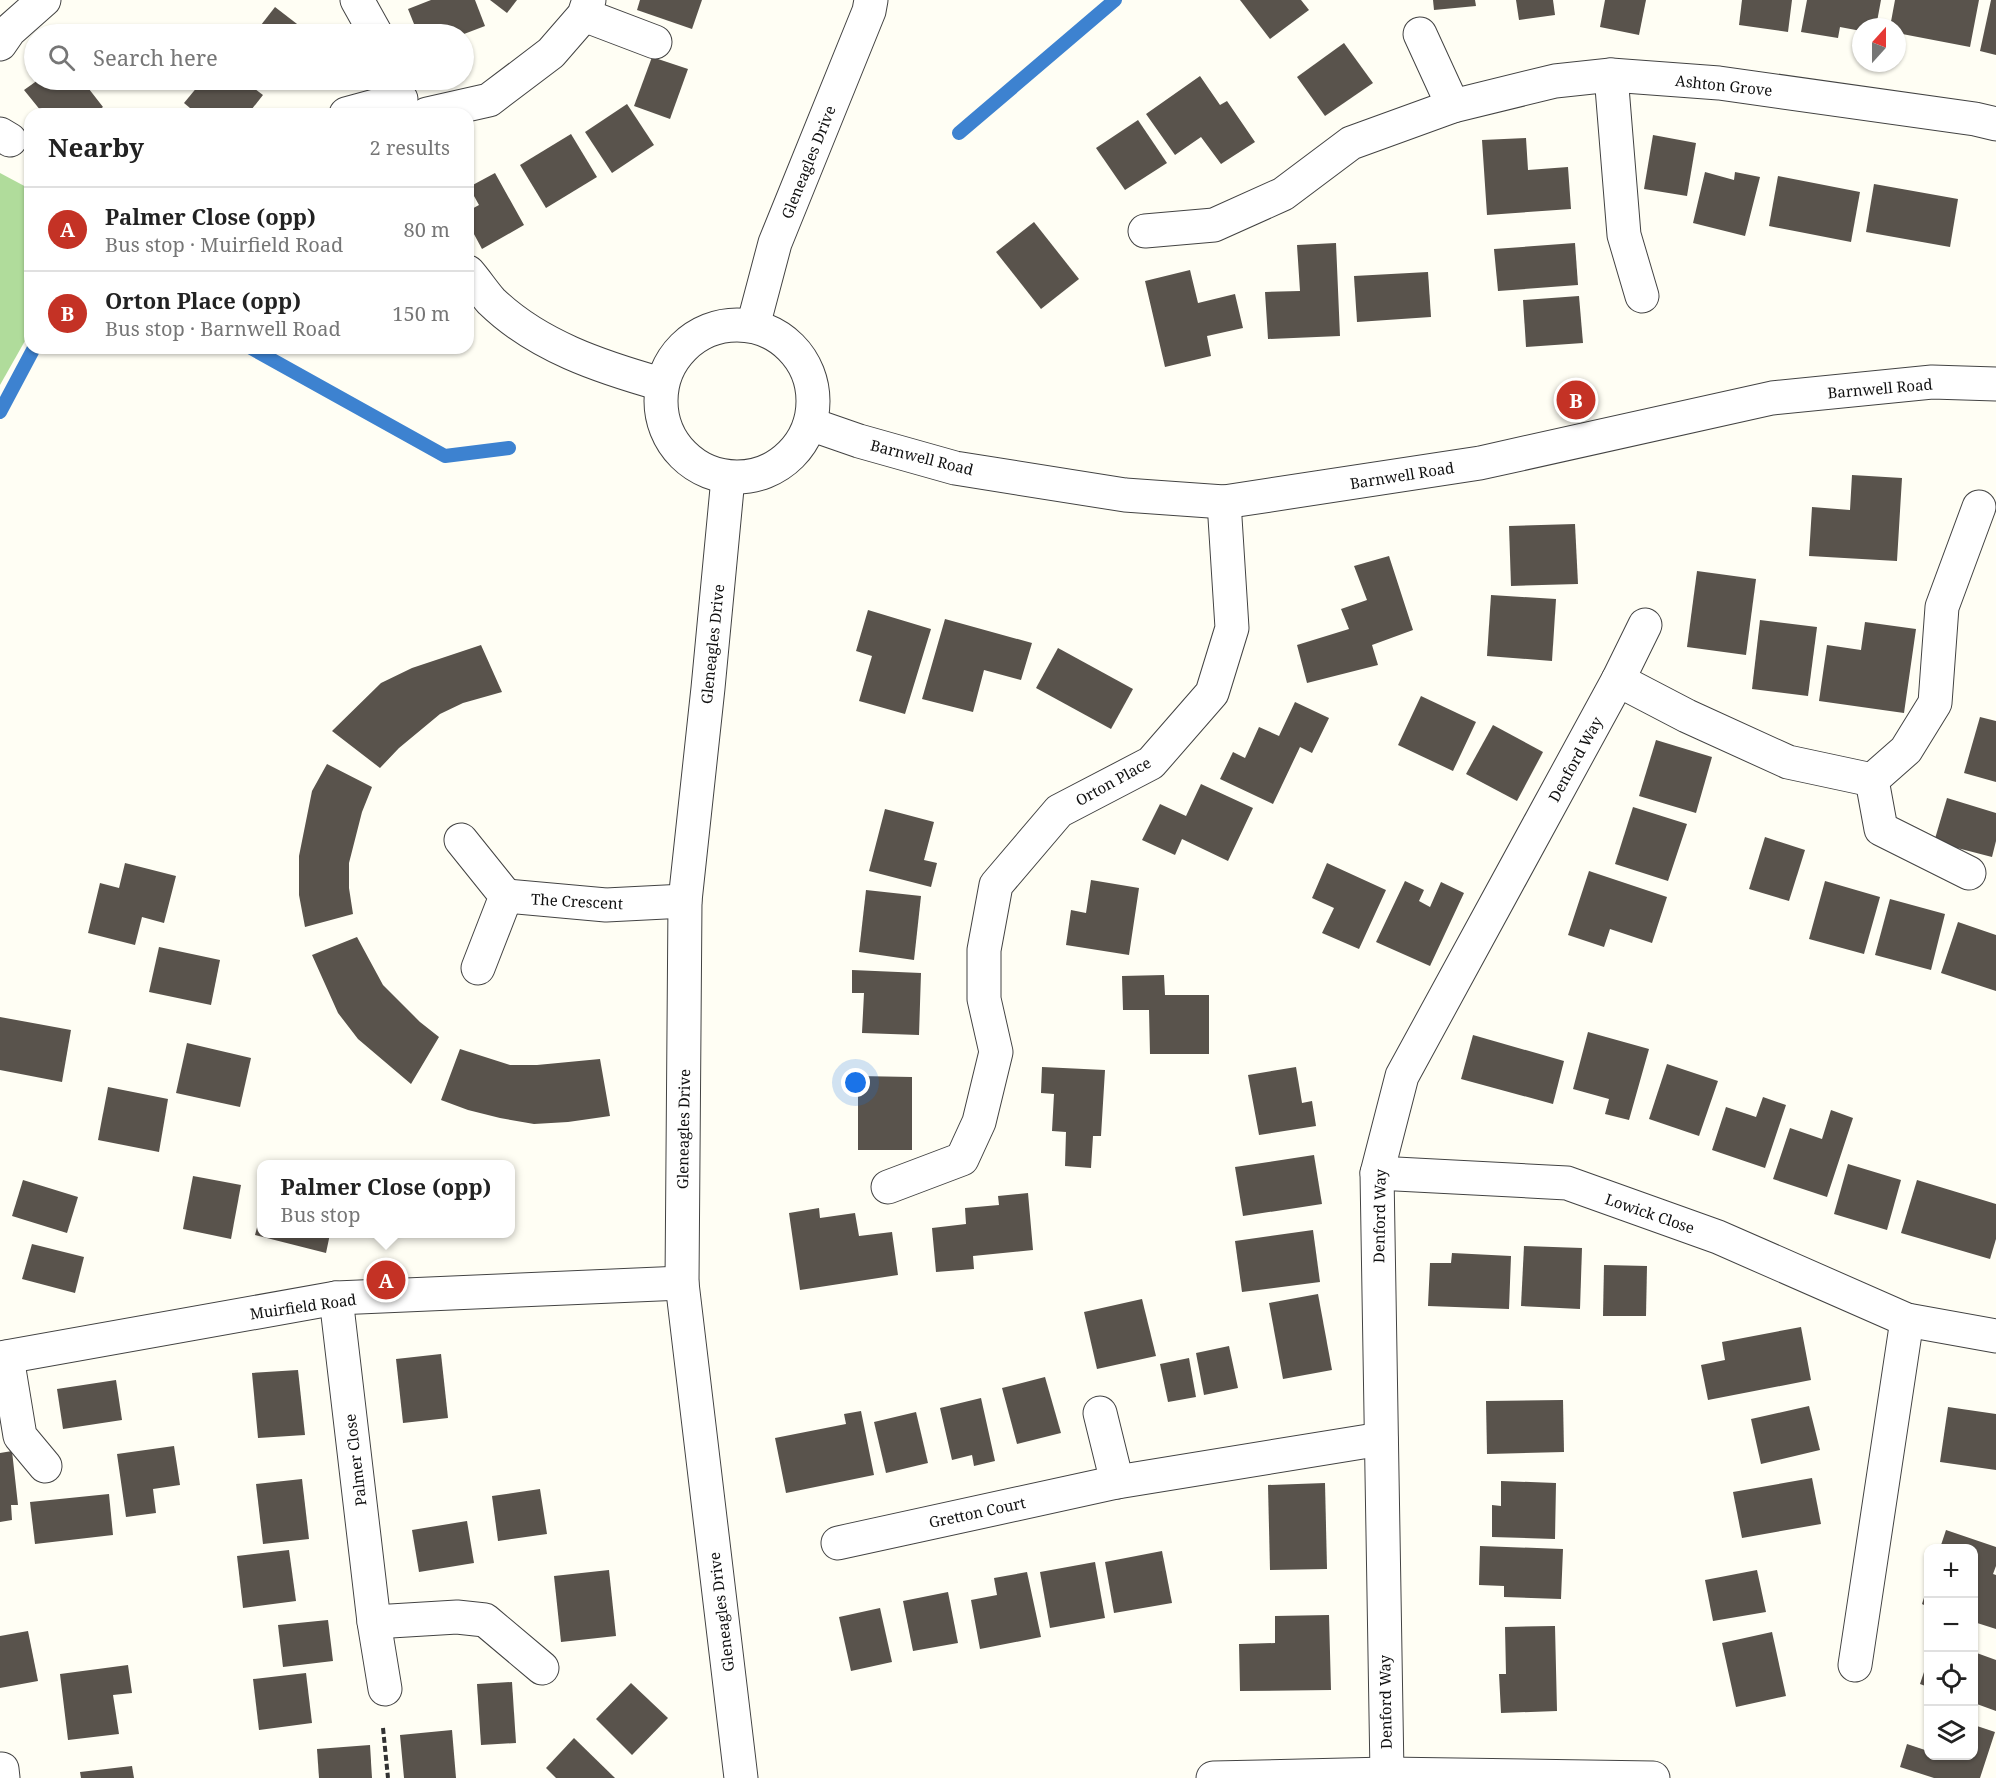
<!DOCTYPE html>
<meta charset="utf-8">
<style>
:root{--surface:#fff;--page:#f6f6f6;--text:#222;--muted:#767676;--line:#e0e0e0;--accent:#c43225}
body{margin:0;font-family:"Noto Serif",serif;background:var(--page);color:var(--text)}
.controls{position:absolute;right:18px;bottom:18px;display:grid;overflow:hidden;border-radius:12px;box-shadow:0 2px 4px #0004}
.controls button{width:54px;height:54px;display:grid;place-items:center;padding:0;border:0;border-bottom:2px solid var(--line);background:var(--surface);color:var(--text);font:30px sans-serif}
.compass{position:absolute;left:1852px;top:18px;width:54px;height:54px;border-radius:50%;background:var(--surface);box-shadow:0 2px 4px #0004;rotate:21deg}
.you{position:absolute;left:856px;top:1083px;width:21px;height:21px;margin:-15px;border:4px solid #fff;border-radius:50%;background:#1a73e8;box-shadow:0 0 0 9px #1a73e833}
.badge{display:grid;place-items:center;width:39px;height:39px;border-radius:50%;background:var(--accent);color:#fff;font-size:20px;font-weight:700}
.pin{position:absolute;translate:-50% -50%;border:3px solid #fff;box-shadow:0 2px 6px #0006}
.popup{position:absolute;left:257px;top:1160px;width:258px;height:78px;box-sizing:border-box;display:grid;place-content:center;border-radius:12px;background:var(--surface);filter:drop-shadow(0 2px 4px #0005);font-size:20px;white-space:nowrap;color:var(--muted)}
.popup b{font-size:22px;color:var(--text)}
.popup::after{content:'';position:absolute;left:50%;top:100%;margin-left:-12px;border:12px solid transparent;border-top-color:var(--surface)}
.list{margin:0;padding:0;list-style:none}
h2{display:flex;justify-content:space-between;align-items:center;height:78px;margin:0;padding:0 24px;font-size:26px}
h2 small{font-size:20px;font-weight:400;color:var(--muted)}
.list li{display:grid;grid-template-columns:39px 1fr auto;gap:18px;align-items:center;box-sizing:border-box;height:84px;padding:0 24px;border-top:2px solid var(--line)}
.list b{display:block;font-size:22px;white-space:nowrap}
.list p{margin:0;font-size:20px;white-space:nowrap;color:var(--muted)}
.list em{font-size:20px;font-style:normal;color:var(--muted)}
.icon{flex:none;width:33px;height:33px;fill:none;stroke:currentColor;stroke-width:2;stroke-linecap:round;stroke-linejoin:round}
.map{position:relative;flex:none;width:1996px;height:1778px;overflow:hidden}
.search{position:absolute;background:var(--surface);box-shadow:0 2px 4px #0004;left:24px;top:24px;width:450px;height:66px;display:flex;align-items:center;gap:15px;box-sizing:border-box;padding:0 21px;border-radius:33px;color:var(--muted);font-size:22px}
.panel{position:absolute;background:var(--surface);box-shadow:0 2px 4px #0004;left:24px;top:108px;width:450px;height:246px;border-radius:18px}
.map>svg:first-child{display:block}
.forest{fill:#b0dc9b}
.lines{fill:none;stroke-linecap:round;stroke-linejoin:round}
.stream{stroke:#3d82d0;stroke-width:14}
.building{fill:#59534c}
.minor-casing{stroke:#434343;stroke-width:35}
.path{stroke:#323232;stroke-width:4;stroke-dasharray:6 3;stroke-linecap:butt}
.minor{stroke:#fff;stroke-width:33}
.labels{text-anchor:middle;dominant-baseline:central;stroke-width:6;stroke-linejoin:round;paint-order:stroke}
.street-label{font-size:15px;fill:#101010;stroke:#fff}
</style>
<div class="map">
<svg width="1996" height="1778" viewBox="0 0 1996 1778">
<rect width="100%" height="100%" fill="#fffef4"/>
<polygon class="forest" points="0,173 30,189 30,332 0,385"/>
<g class="lines">
<g class="stream">
<polyline points="959,133 1115,0"/>
<polyline points="251,348 445,456 509,448"/>
<polyline points="0,412 34,348"/>
</g>
</g>
<g class="building">
<polygon points="431,0 475,0 485,26 464,34 418,34 408,9"/>
<polygon points="490,0 517,0 507,13"/>
<polygon points="640,0 702,0 692,29 637,10"/>
<polygon points="1240,0 1301,0 1309,10 1270,39"/>
<polygon points="1433,0 1475,0 1476,6 1434,10"/>
<polygon points="1516,0 1553,0 1555,15 1519,20"/>
<polygon points="1605,0 1646,0 1639,35 1600,27"/>
<polygon points="1742,0 1792,0 1788,32 1739,25"/>
<polygon points="1807,0 1881,0 1876,27 1861,27 1861,31 1840,27 1838,38 1801,32"/>
<polygon points="1895,0 1979,0 1970,47 1897,33 1897,27 1890,27"/>
<polygon points="1991,0 1996,0 1996,55 1980,51"/>
<polygon points="275,7 310,34 254,34"/>
<polygon points="1344,43 1373,83 1325,116 1297,77"/>
<polygon points="652,57 688,69 670,119 634,106"/>
<polygon points="1200,76 1220,105 1227,101 1255,142 1221,164 1201,137 1175,155 1146,114"/>
<polygon points="38,80 82,80 103,107 94,114 37,114 41,111 24,90"/>
<polygon points="203,80 243,80 263,95 248,114 197,114 184,103"/>
<polygon points="266,80 285,80 278,89"/>
<polygon points="627,104 654,145 612,173 585,132"/>
<polygon points="1138,120 1167,163 1125,190 1096,148"/>
<polygon points="571,134 597,177 546,208 520,165"/>
<polygon points="1653,135 1696,143 1687,196 1644,189"/>
<polygon points="1526,138 1528,170 1568,167 1571,209 1487,215 1482,140"/>
<polygon points="1705,172 1734,180 1735,172 1760,177 1745,236 1693,223"/>
<polygon points="495,173 524,225 482,249 468,223 468,211 479,205 469,187"/>
<polygon points="1778,176 1860,192 1851,242 1769,226"/>
<polygon points="1874,184 1958,199 1950,247 1866,232"/>
<polygon points="1034,222 1079,279 1041,309 996,252"/>
<polygon points="1336,243 1340,336 1268,339 1265,292 1300,291 1297,245"/>
<polygon points="1575,243 1578,285 1498,291 1494,249"/>
<polygon points="1190,270 1198,303 1235,294 1243,328 1207,336 1211,356 1165,367 1145,281"/>
<polygon points="1428,272 1431,317 1357,322 1354,276"/>
<polygon points="1579,296 1583,343 1526,347 1523,300"/>
<polygon points="1852,475 1902,478 1897,561 1809,556 1812,507 1850,510"/>
<polygon points="1575,524 1578,584 1511,586 1509,526"/>
<polygon points="1389,556 1413,630 1372,645 1378,665 1307,683 1297,645 1349,629 1341,609 1367,600 1354,566"/>
<polygon points="1697,571 1756,579 1746,655 1687,647"/>
<polygon points="1491,595 1556,599 1552,661 1487,656"/>
<polygon points="868,610 931,629 905,714 859,701 872,656 856,651"/>
<polygon points="945,619 1032,643 1021,680 984,670 973,712 922,699"/>
<polygon points="1760,620 1817,627 1808,696 1752,689"/>
<polygon points="1865,622 1916,629 1904,713 1819,701 1827,645 1861,650"/>
<polygon points="481,645 502,692 463,703 440,714 399,748 380,768 332,731 381,683 412,668"/>
<polygon points="1058,648 1133,689 1111,729 1036,688"/>
<polygon points="1421,696 1476,722 1453,771 1398,745"/>
<polygon points="1295,702 1329,718 1312,753 1300,747 1273,804 1220,779 1233,752 1245,758 1259,727 1279,736"/>
<polygon points="1980,717 1996,721 1996,782 1964,773"/>
<polygon points="1493,725 1543,752 1517,801 1466,774"/>
<polygon points="1656,740 1712,757 1696,813 1639,796"/>
<polygon points="327,764 372,787 362,812 349,863 349,888 353,914 305,927 299,895 299,856 312,791"/>
<polygon points="1201,784 1253,808 1228,861 1182,839 1175,855 1142,840 1160,804 1186,816"/>
<polygon points="1947,798 1996,813 1996,841 1992,857 1934,842"/>
<polygon points="1633,807 1687,824 1668,881 1615,864"/>
<polygon points="885,809 934,822 924,860 937,863 931,887 869,871"/>
<polygon points="1765,837 1805,850 1789,901 1749,889"/>
<polygon points="125,863 176,876 164,923 142,917 135,945 88,933 100,883 119,888"/>
<polygon points="1327,863 1386,890 1359,949 1322,933 1334,908 1312,898"/>
<polygon points="1589,871 1667,897 1652,943 1610,929 1604,947 1568,935"/>
<polygon points="1091,880 1139,888 1129,955 1066,945 1071,910 1086,913"/>
<polygon points="1405,881 1424,890 1419,901 1430,907 1441,882 1464,893 1430,966 1376,942"/>
<polygon points="1825,881 1880,897 1864,954 1809,939"/>
<polygon points="866,890 921,896 914,960 859,952"/>
<polygon points="1890,899 1945,914 1931,970 1875,955"/>
<polygon points="1958,922 1996,935 1996,991 1941,973"/>
<polygon points="357,937 383,985 420,1022 439,1037 411,1084 358,1039 338,1013 312,955"/>
<polygon points="159,947 220,960 211,1005 149,992"/>
<polygon points="852,970 921,973 919,1035 862,1033 864,993 852,993"/>
<polygon points="1164,975 1165,995 1209,995 1209,1054 1150,1054 1149,1010 1123,1010 1122,976"/>
<polygon points="0,1017 71,1030 62,1082 0,1070"/>
<polygon points="1588,1032 1649,1049 1629,1120 1605,1114 1609,1099 1573,1089"/>
<polygon points="1473,1035 1564,1061 1553,1104 1461,1079"/>
<polygon points="187,1043 251,1058 240,1107 176,1093"/>
<polygon points="460,1049 510,1065 537,1065 600,1059 610,1116 568,1122 534,1124 500,1118 468,1110 441,1100"/>
<polygon points="1667,1064 1718,1081 1699,1136 1649,1119"/>
<polygon points="1042,1067 1105,1070 1101,1136 1093,1136 1091,1168 1065,1166 1066,1132 1052,1131 1054,1094 1041,1093"/>
<polygon points="1296,1067 1302,1103 1312,1101 1316,1126 1259,1135 1248,1075"/>
<polygon points="858,1076 912,1077 912,1150 858,1150"/>
<polygon points="108,1087 168,1099 159,1152 98,1140"/>
<polygon points="1763,1097 1786,1105 1765,1168 1712,1150 1726,1107 1756,1117"/>
<polygon points="1831,1110 1853,1118 1827,1197 1773,1179 1790,1128 1822,1139"/>
<polygon points="1314,1155 1322,1204 1243,1216 1235,1167"/>
<polygon points="1848,1164 1901,1180 1887,1230 1834,1214"/>
<polygon points="193,1176 241,1185 231,1239 183,1229"/>
<polygon points="23,1180 78,1197 67,1233 12,1216"/>
<polygon points="1917,1180 1996,1204 1996,1239 1990,1259 1901,1233"/>
<polygon points="1028,1193 1033,1250 973,1256 974,1269 936,1272 932,1228 966,1224 965,1208 999,1205 998,1196"/>
<polygon points="819,1208 820,1218 855,1213 859,1236 892,1232 898,1275 800,1290 789,1213"/>
<polygon points="261,1212 262,1234 330,1234 326,1253 255,1235"/>
<polygon points="1313,1230 1320,1282 1242,1292 1235,1241"/>
<polygon points="32,1244 84,1257 75,1293 22,1279"/>
<polygon points="1524,1246 1582,1248 1580,1309 1521,1306"/>
<polygon points="1452,1253 1511,1256 1509,1309 1428,1306 1430,1263 1451,1263"/>
<polygon points="1604,1265 1647,1266 1646,1316 1603,1316"/>
<polygon points="1318,1294 1332,1370 1283,1379 1269,1303"/>
<polygon points="1142,1299 1156,1356 1097,1369 1084,1312"/>
<polygon points="1801,1327 1811,1380 1708,1400 1701,1365 1725,1360 1722,1342"/>
<polygon points="1229,1346 1238,1388 1204,1395 1196,1353"/>
<polygon points="441,1354 448,1418 403,1423 396,1359"/>
<polygon points="1189,1358 1196,1397 1168,1402 1160,1364"/>
<polygon points="298,1370 305,1435 258,1438 252,1373"/>
<polygon points="1045,1377 1061,1433 1017,1444 1002,1388"/>
<polygon points="116,1380 122,1420 63,1429 57,1389"/>
<polygon points="981,1398 995,1461 974,1466 972,1455 952,1460 940,1408"/>
<polygon points="1563,1400 1564,1452 1487,1454 1486,1401"/>
<polygon points="1809,1406 1820,1450 1761,1464 1751,1419"/>
<polygon points="1948,1407 1996,1414 1996,1470 1940,1462"/>
<polygon points="861,1411 874,1475 786,1493 775,1438 846,1424 844,1414"/>
<polygon points="916,1412 928,1463 886,1473 874,1422"/>
<polygon points="174,1446 180,1485 153,1489 156,1513 126,1517 117,1454"/>
<polygon points="12,1451 18,1505 11,1505 12,1520 0,1522 0,1453"/>
<polygon points="1812,1478 1821,1524 1742,1538 1733,1492"/>
<polygon points="302,1479 309,1539 263,1544 256,1484"/>
<polygon points="1501,1481 1556,1483 1555,1539 1492,1537 1492,1505 1501,1506"/>
<polygon points="1325,1483 1327,1569 1270,1570 1268,1485"/>
<polygon points="540,1489 547,1534 498,1541 492,1496"/>
<polygon points="109,1494 113,1535 35,1544 30,1502"/>
<polygon points="467,1521 474,1563 419,1572 412,1530"/>
<polygon points="1946,1530 1996,1547 1996,1566 1993,1574 1996,1575 1996,1629 1974,1622 1974,1548 1940,1548"/>
<polygon points="1480,1546 1563,1549 1561,1599 1504,1597 1504,1586 1479,1585"/>
<polygon points="289,1550 296,1601 243,1608 237,1556"/>
<polygon points="1162,1551 1172,1603 1114,1613 1105,1562"/>
<polygon points="1095,1562 1105,1618 1050,1628 1040,1572"/>
<polygon points="609,1570 616,1636 561,1642 554,1576"/>
<polygon points="1757,1570 1766,1612 1713,1621 1705,1580"/>
<polygon points="1027,1572 1041,1637 980,1649 971,1600 997,1595 994,1578"/>
<polygon points="1928,1585 1928,1607 1922,1604"/>
<polygon points="948,1592 958,1643 913,1651 903,1601"/>
<polygon points="880,1608 892,1662 851,1671 839,1617"/>
<polygon points="1329,1615 1331,1690 1240,1691 1239,1644 1275,1643 1275,1616"/>
<polygon points="328,1620 333,1661 283,1667 278,1625"/>
<polygon points="1555,1626 1557,1711 1501,1713 1499,1674 1506,1674 1505,1627"/>
<polygon points="28,1631 38,1681 0,1688 0,1636"/>
<polygon points="1772,1632 1786,1696 1736,1707 1722,1643"/>
<polygon points="1974,1652 1996,1660 1996,1711 1974,1703"/>
<polygon points="1928,1660 1928,1687 1920,1684"/>
<polygon points="128,1665 132,1693 113,1695 119,1734 68,1740 60,1674"/>
<polygon points="306,1673 312,1723 259,1730 253,1679"/>
<polygon points="512,1682 516,1743 481,1745 477,1684"/>
<polygon points="631,1683 668,1718 632,1755 596,1719"/>
<polygon points="1974,1725 1995,1732 1980,1778 1934,1778 1900,1767 1907,1744 1928,1751 1928,1756 1974,1756"/>
<polygon points="452,1730 456,1778 404,1778 400,1735"/>
<polygon points="574,1738 615,1778 556,1778 546,1768"/>
<polygon points="370,1745 372,1778 319,1778 317,1749"/>
<polygon points="132,1766 134,1778 81,1778 80,1772"/>
</g>
<g class="lines">
<g class="minor-casing">
<g id="minor">
<polyline points="357,0 376,34"/>
<polyline points="584,15 655,42"/>
<polyline points="1420,34 1453,106"/>
<polyline points="0,44 9,31 44,0"/>
<polyline points="1611,75 1624,235 1642,296"/>
<polyline points="346,114 401,99"/>
<polyline points="427,114 489,100 551,53 584,15 589,0"/>
<polyline points="0,134 10,140"/>
<polyline points="1145,231 1214,225 1283,194 1351,143 1453,106 1555,81 1611,75 1719,83 1975,119 1996,124"/>
<path d="M 468,272 C 476,281 483,292 491,301 C 537,346 601,367 661,384"/>
<circle cx="737" cy="401" r="76"/>
<polyline points="753,326 775,243 869,11 871,0"/>
<polyline points="810,424 859,441 955,468 1125,495 1224,502 1480,463 1772,398 1932,382 1996,384"/>
<polyline points="728,478 708,688 685,901 682,1283 741,1778"/>
<polyline points="1618,680 1687,716 1788,762 1872,780"/>
<polyline points="461,840 506,896 478,968"/>
<polyline points="1969,873 1881,829 1872,780 1906,750 1935,703 1942,607 1979,507"/>
<polyline points="506,896 606,905 685,901"/>
<polyline points="1377,1173 1567,1183 1718,1237 1907,1320 1996,1336"/>
<polyline points="888,1187 962,1159 979,1122 996,1052 984,999 984,950 996,885 1059,811 1151,763 1212,693 1232,628 1224,502"/>
<polyline points="336,1298 374,1622 385,1689"/>
<polyline points="7,1357 20,1436 45,1466"/>
<polyline points="0,1358 336,1298 682,1283"/>
<polyline points="1100,1413 1117,1482"/>
<polyline points="838,1543 1117,1482 1381,1439"/>
<polyline points="374,1622 457,1617 485,1620 542,1668"/>
<polyline points="1855,1665 1907,1320"/>
<polyline points="2,1769 3,1778"/>
<polyline points="1387,1774 1377,1173 1402,1076 1618,680 1645,625"/>
<polyline points="1213,1778 1387,1774 1653,1778"/>
</g>
</g>
<polyline class="path" points="383,1728 388,1778"/>
<use href="#minor" class="minor"/>
</g>
<g class="labels">
<g class="street-label">
<text transform="translate(1724 85) rotate(6)">Ashton Grove</text>
<text transform="translate(808 162) rotate(-68)">Gleneagles Drive</text>
<text transform="translate(1880 388) rotate(-5)">Barnwell Road</text>
<text transform="translate(922 457) rotate(14)">Barnwell Road</text>
<text transform="translate(1402 475) rotate(-9)">Barnwell Road</text>
<text transform="translate(712 644) rotate(-84)">Gleneagles Drive</text>
<text transform="translate(1575 759) rotate(-61)">Denford Way</text>
<text transform="translate(1113 781) rotate(-29)">Orton Place</text>
<text transform="translate(577 901) rotate(3)">The Crescent</text>
<text transform="translate(683 1129) rotate(-89)">Gleneagles Drive</text>
<text transform="translate(1650 1213) rotate(19)">Lowick Close</text>
<text transform="translate(1379 1216) rotate(-89)">Denford Way</text>
<text transform="translate(303 1306) rotate(-8)">Muirfield Road</text>
<text transform="translate(355 1460) rotate(-97)">Palmer Close</text>
<text transform="translate(977 1512) rotate(-12)">Gretton Court</text>
<text transform="translate(721 1612) rotate(-97)">Gleneagles Drive</text>
<text transform="translate(1385 1702) rotate(-91)">Denford Way</text>
</g>
</g>
</svg>
<div class="controls">
<button>+</button>
<button>−</button>
<button><svg class="icon" aria-label="locate" viewBox="0 0 24 24"><circle cx="12" cy="12" r="6"/><path d="M12 2v4M12 18v4M2 12h4M18 12h4"/></svg></button>
<button><svg class="icon" aria-label="layers" viewBox="0 0 24 24"><path d="M12 4l9 5-9 5-9-5zM3 14l9 5 9-5"/></svg></button>
</div>
<svg class="compass" viewBox="-18 -18 36 36"><path d="M0-13l5 13h-10z" fill="#e53935"/><path d="M0 13l5-13h-10z" fill="#767676"/></svg>
<div class="you"></div>
<div class="pin badge" style="left:386px;top:1280px">A</div>
<div class="popup"><b>Palmer Close (opp)</b>Bus stop</div>
<div class="pin badge" style="left:1576px;top:400px">B</div>
<div class="search"><svg class="icon" aria-label="search" viewBox="0 0 24 24"><circle cx="10" cy="10" r="6"/><path d="M15 15l6 6"/></svg>Search here</div>
<section class="panel">
<h2>Nearby<small>2 results</small></h2>
<ul class="list">
<li><span class="badge">A</span><div><b>Palmer Close (opp)</b><p>Bus stop · Muirfield Road</p></div><em>80 m</em></li>
<li><span class="badge">B</span><div><b>Orton Place (opp)</b><p>Bus stop · Barnwell Road</p></div><em>150 m</em></li>
</ul>
</section>
</div>
